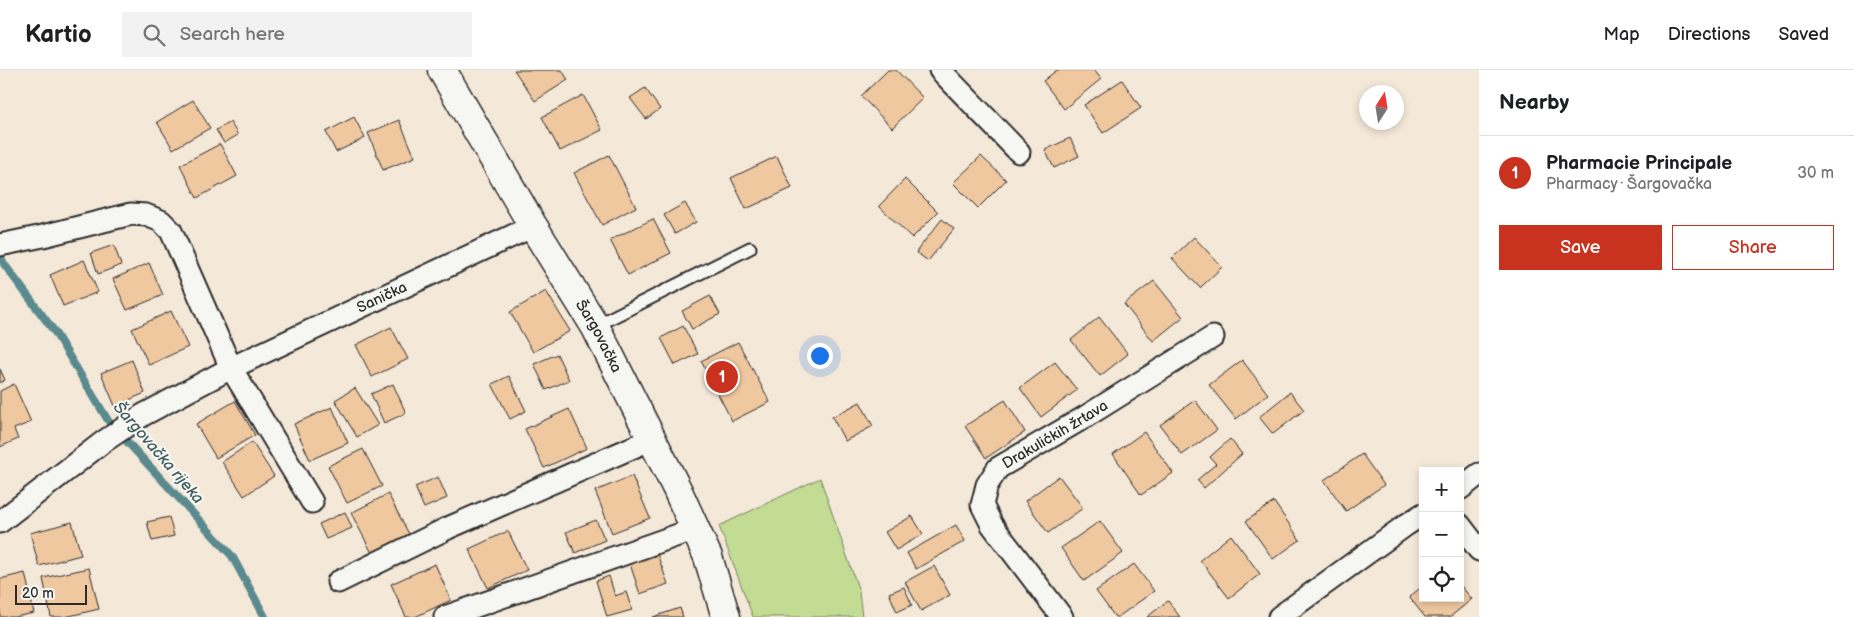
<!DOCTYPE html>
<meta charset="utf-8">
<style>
:root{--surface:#fff;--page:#f2f2f2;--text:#202124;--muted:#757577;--line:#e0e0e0;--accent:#c8321e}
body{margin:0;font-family:"Balsamiq Sans",sans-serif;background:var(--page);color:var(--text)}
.controls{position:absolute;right:15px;bottom:15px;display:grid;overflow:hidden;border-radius:0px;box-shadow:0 2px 8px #0003}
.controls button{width:45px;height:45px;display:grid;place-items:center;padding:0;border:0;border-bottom:1px solid var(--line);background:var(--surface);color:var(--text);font:25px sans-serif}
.compass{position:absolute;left:1359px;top:15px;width:45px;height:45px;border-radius:50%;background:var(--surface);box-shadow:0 2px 8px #0003;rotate:12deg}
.scale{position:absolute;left:15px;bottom:12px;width:72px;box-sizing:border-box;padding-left:5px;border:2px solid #2b2b2b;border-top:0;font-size:14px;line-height:18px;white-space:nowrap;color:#2b2b2b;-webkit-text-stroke:4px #f6f6f2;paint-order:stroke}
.you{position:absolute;left:819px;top:285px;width:18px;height:18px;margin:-12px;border:4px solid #fff;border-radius:50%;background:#1a73e8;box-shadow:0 0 0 8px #1a73e833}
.badge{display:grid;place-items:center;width:32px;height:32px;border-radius:50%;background:var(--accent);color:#fff;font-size:16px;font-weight:700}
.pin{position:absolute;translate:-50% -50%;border:2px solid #fff;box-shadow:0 1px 5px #0006}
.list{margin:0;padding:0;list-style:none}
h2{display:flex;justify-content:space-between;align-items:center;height:65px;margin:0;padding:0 20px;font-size:21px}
h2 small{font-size:16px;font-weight:400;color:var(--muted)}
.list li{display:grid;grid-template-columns:32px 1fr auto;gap:15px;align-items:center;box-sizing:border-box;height:75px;padding:0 20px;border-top:1px solid var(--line)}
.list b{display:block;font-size:19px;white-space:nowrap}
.list p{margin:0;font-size:16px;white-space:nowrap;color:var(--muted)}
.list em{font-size:16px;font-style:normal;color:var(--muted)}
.actions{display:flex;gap:10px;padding:15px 20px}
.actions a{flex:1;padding:11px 0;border:1px solid var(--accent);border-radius:0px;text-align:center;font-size:18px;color:var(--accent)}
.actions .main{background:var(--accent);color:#fff}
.icon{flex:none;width:28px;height:28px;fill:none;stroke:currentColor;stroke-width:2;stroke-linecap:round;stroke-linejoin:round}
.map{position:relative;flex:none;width:1479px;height:547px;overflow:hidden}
header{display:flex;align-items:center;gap:30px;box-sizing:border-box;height:70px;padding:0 25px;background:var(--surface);border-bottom:1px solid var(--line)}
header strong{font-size:24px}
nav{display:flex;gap:28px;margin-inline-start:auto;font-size:18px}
.search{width:350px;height:45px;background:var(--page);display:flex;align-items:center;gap:12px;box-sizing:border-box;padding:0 18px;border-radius:0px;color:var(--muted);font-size:19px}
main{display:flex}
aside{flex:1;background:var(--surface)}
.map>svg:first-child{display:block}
.green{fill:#c2dc93;stroke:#76845f}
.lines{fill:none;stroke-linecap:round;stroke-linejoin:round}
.stream{stroke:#5a8a8e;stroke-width:8}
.building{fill:#f0c8a0;stroke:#2b2b2b}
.service-casing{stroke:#2b2b2b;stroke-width:15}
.minor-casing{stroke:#2b2b2b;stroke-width:25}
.tertiary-casing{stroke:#2b2b2b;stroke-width:31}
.service{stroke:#f6f6f2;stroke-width:11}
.minor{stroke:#f6f6f2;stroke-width:21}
.tertiary{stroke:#f6f6f2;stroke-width:28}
.labels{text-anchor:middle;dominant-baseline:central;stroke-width:4.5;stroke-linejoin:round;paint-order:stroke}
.street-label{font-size:15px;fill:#2b2b2b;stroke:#f6f6f2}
.water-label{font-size:16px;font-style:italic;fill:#425b5d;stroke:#f6f6f2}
</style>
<header>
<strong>Kartio</strong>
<div class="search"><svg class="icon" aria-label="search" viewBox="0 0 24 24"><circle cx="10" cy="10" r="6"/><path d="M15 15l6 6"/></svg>Search here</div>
<nav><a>Map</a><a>Directions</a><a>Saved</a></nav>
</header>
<main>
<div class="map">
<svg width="1479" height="547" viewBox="0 0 1479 547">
<rect width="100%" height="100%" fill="#f4e8d9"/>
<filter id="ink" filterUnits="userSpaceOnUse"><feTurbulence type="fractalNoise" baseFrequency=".02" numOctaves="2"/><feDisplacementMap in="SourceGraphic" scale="10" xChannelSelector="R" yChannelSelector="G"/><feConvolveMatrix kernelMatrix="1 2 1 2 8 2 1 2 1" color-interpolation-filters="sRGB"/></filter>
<g filter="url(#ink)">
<polygon class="green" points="820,408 859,521 862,547 753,547 719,456"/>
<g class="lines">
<polyline class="stream" points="0,185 4,194 54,261 109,352 232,486 265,547"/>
</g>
<g class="building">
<polygon points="514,0 562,0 568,10 535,31"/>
<polygon points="888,0 896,0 923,28 892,58 861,26"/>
<polygon points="1057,0 1094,0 1101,9 1064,39 1043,11"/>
<polygon points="1122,10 1141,38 1103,63 1084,35"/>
<polygon points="645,18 660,39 646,49 630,28"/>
<polygon points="583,25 602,60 560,81 542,47"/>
<polygon points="193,30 210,58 173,79 157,52"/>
<polygon points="354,47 365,68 336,82 326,62"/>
<polygon points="399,50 415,87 383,100 368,63"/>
<polygon points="230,52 238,65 224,73 216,60"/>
<polygon points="1070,68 1079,86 1054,98 1045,80"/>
<polygon points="220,74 237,106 197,128 180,95"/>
<polygon points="609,85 636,137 602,155 574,103"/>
<polygon points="777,86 792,118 746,139 731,108"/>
<polygon points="981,86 1006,110 978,138 953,113"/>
<polygon points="905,109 938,142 912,168 879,136"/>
<polygon points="685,133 696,152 675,164 664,145"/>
<polygon points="653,149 671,183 628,205 610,170"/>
<polygon points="942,149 954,159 928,191 916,182"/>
<polygon points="1194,167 1222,197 1200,218 1172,188"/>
<polygon points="114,175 121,195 98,204 91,183"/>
<polygon points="84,190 98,222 63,236 50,205"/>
<polygon points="149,193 163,225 127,240 113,209"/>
<polygon points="1154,211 1183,247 1153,271 1124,234"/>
<polygon points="546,221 570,261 533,282 510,242"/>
<polygon points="710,226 720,244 692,259 682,241"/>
<polygon points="171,241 188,277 149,295 132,259"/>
<polygon points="1099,247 1128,284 1100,306 1071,270"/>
<polygon points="683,256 698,284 675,295 661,268"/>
<polygon points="391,257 408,289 372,307 356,275"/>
<polygon points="738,272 770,332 732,351 701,291"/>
<polygon points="557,284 569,310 546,320 534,294"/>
<polygon points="132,290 145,323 115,336 101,303"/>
<polygon points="1242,290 1268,324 1236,349 1209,315"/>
<polygon points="1055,292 1077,320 1041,347 1020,318"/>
<polygon points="0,299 5,310 0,313"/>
<polygon points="509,306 526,341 510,349 492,314"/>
<polygon points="14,314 31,352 14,359 18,369 0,377 0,321"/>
<polygon points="393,314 406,343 384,353 371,324"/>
<polygon points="355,318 378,355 357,367 335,330"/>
<polygon points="1290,322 1304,340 1273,364 1259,347"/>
<polygon points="1005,330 1025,362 986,388 965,356"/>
<polygon points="1195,330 1217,360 1182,385 1160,355"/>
<polygon points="235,331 255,365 216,388 196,354"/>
<polygon points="860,332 873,356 845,371 832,347"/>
<polygon points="332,337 348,373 310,390 294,354"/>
<polygon points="569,339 587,378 544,398 525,359"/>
<polygon points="1144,362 1173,403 1141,425 1113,384"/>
<polygon points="1230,369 1242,384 1204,418 1197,410 1216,394 1210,387"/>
<polygon points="252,372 274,406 244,426 222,392"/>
<polygon points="363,379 382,416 347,433 328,396"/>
<polygon points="1362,384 1384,415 1346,441 1324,410"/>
<polygon points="632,406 650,448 612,463 595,421"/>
<polygon points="1059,406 1083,438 1048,463 1025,431"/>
<polygon points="438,407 447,428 424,438 415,417"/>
<polygon points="388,424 410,466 373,485 351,443"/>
<polygon points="1274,432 1300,470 1273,489 1246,451"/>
<polygon points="345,442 352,458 326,469 319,454"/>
<polygon points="912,446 923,464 896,480 885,462"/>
<polygon points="169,447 174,466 152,471 147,452"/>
<polygon points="596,450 605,470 575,483 566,462"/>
<polygon points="1100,451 1123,483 1084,511 1061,478"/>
<polygon points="72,452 81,485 39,496 30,463"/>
<polygon points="956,455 965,471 916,499 907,483"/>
<polygon points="508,461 527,500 488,518 469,479"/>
<polygon points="1231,465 1260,504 1229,528 1200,490"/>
<polygon points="656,481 668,514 640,524 629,491"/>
<polygon points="435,494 451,530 415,547 406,547 391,514"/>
<polygon points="1134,494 1154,521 1118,547 1115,547 1096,521"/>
<polygon points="934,496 950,525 921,541 905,512"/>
<polygon points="89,498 99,539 65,547 51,547 43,508"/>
<polygon points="25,503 34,543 15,547 0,547 0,509"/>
<polygon points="609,506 615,526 626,522 632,540 607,547 596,511"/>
<polygon points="1460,515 1472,529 1450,547 1425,547 1409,527 1423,516 1423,528 1460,528"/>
<polygon points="904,517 912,535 897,542 889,523"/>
<polygon points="1168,531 1180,547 1147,547"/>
<polygon points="680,538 683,547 653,547"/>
</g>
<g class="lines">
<g class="service-casing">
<polyline id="service" points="595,256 750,178"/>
</g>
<g class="minor-casing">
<g id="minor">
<polyline points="940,0 1019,82"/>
<polyline points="0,175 43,166 131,144 146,145 161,151 171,161 231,298 312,432"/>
<polyline points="1460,419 1479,404"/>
<path id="s1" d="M 0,452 L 103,372 L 143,345 L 231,298 L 533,156"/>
<polyline points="1460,455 1479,480"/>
<polyline points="338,512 448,458 652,369"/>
<polyline points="445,547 695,459"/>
<path id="s2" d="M 1062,547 L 992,455 L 982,435 L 987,415 L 998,398 L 1085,347 L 1213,267"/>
<polyline points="1279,547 1406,455 1423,444"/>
</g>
</g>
<g class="tertiary-casing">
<g id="tertiary">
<path id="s3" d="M 442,0 L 533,156 L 595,256 L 677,419 L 708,487 L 726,547"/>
</g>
</g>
<use href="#service" class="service"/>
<use href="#minor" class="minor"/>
<use href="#tertiary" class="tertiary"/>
</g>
</g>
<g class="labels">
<g class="street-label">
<text stroke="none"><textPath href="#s1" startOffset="445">Sanička</textPath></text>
<text stroke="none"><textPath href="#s3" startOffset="309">Šargovačka</textPath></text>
<text stroke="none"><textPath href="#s2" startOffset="245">Drakulićkih žrtava</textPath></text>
</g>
<g class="water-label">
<text transform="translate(158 383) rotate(49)">Šargovačka rijeka</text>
</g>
</g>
</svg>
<div class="controls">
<button>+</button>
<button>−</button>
<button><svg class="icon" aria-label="locate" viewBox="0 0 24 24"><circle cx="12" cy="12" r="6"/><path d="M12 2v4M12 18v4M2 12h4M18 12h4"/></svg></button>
</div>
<svg class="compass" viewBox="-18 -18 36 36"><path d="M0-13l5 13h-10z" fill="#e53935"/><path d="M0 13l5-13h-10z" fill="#757577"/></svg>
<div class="scale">20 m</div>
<div class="you"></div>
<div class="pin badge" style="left:722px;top:307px">1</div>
</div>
<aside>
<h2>Nearby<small></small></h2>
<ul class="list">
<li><span class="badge">1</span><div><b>Pharmacie Principale</b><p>Pharmacy · Šargovačka</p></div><em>30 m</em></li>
</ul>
<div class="actions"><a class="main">Save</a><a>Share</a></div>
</aside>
</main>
